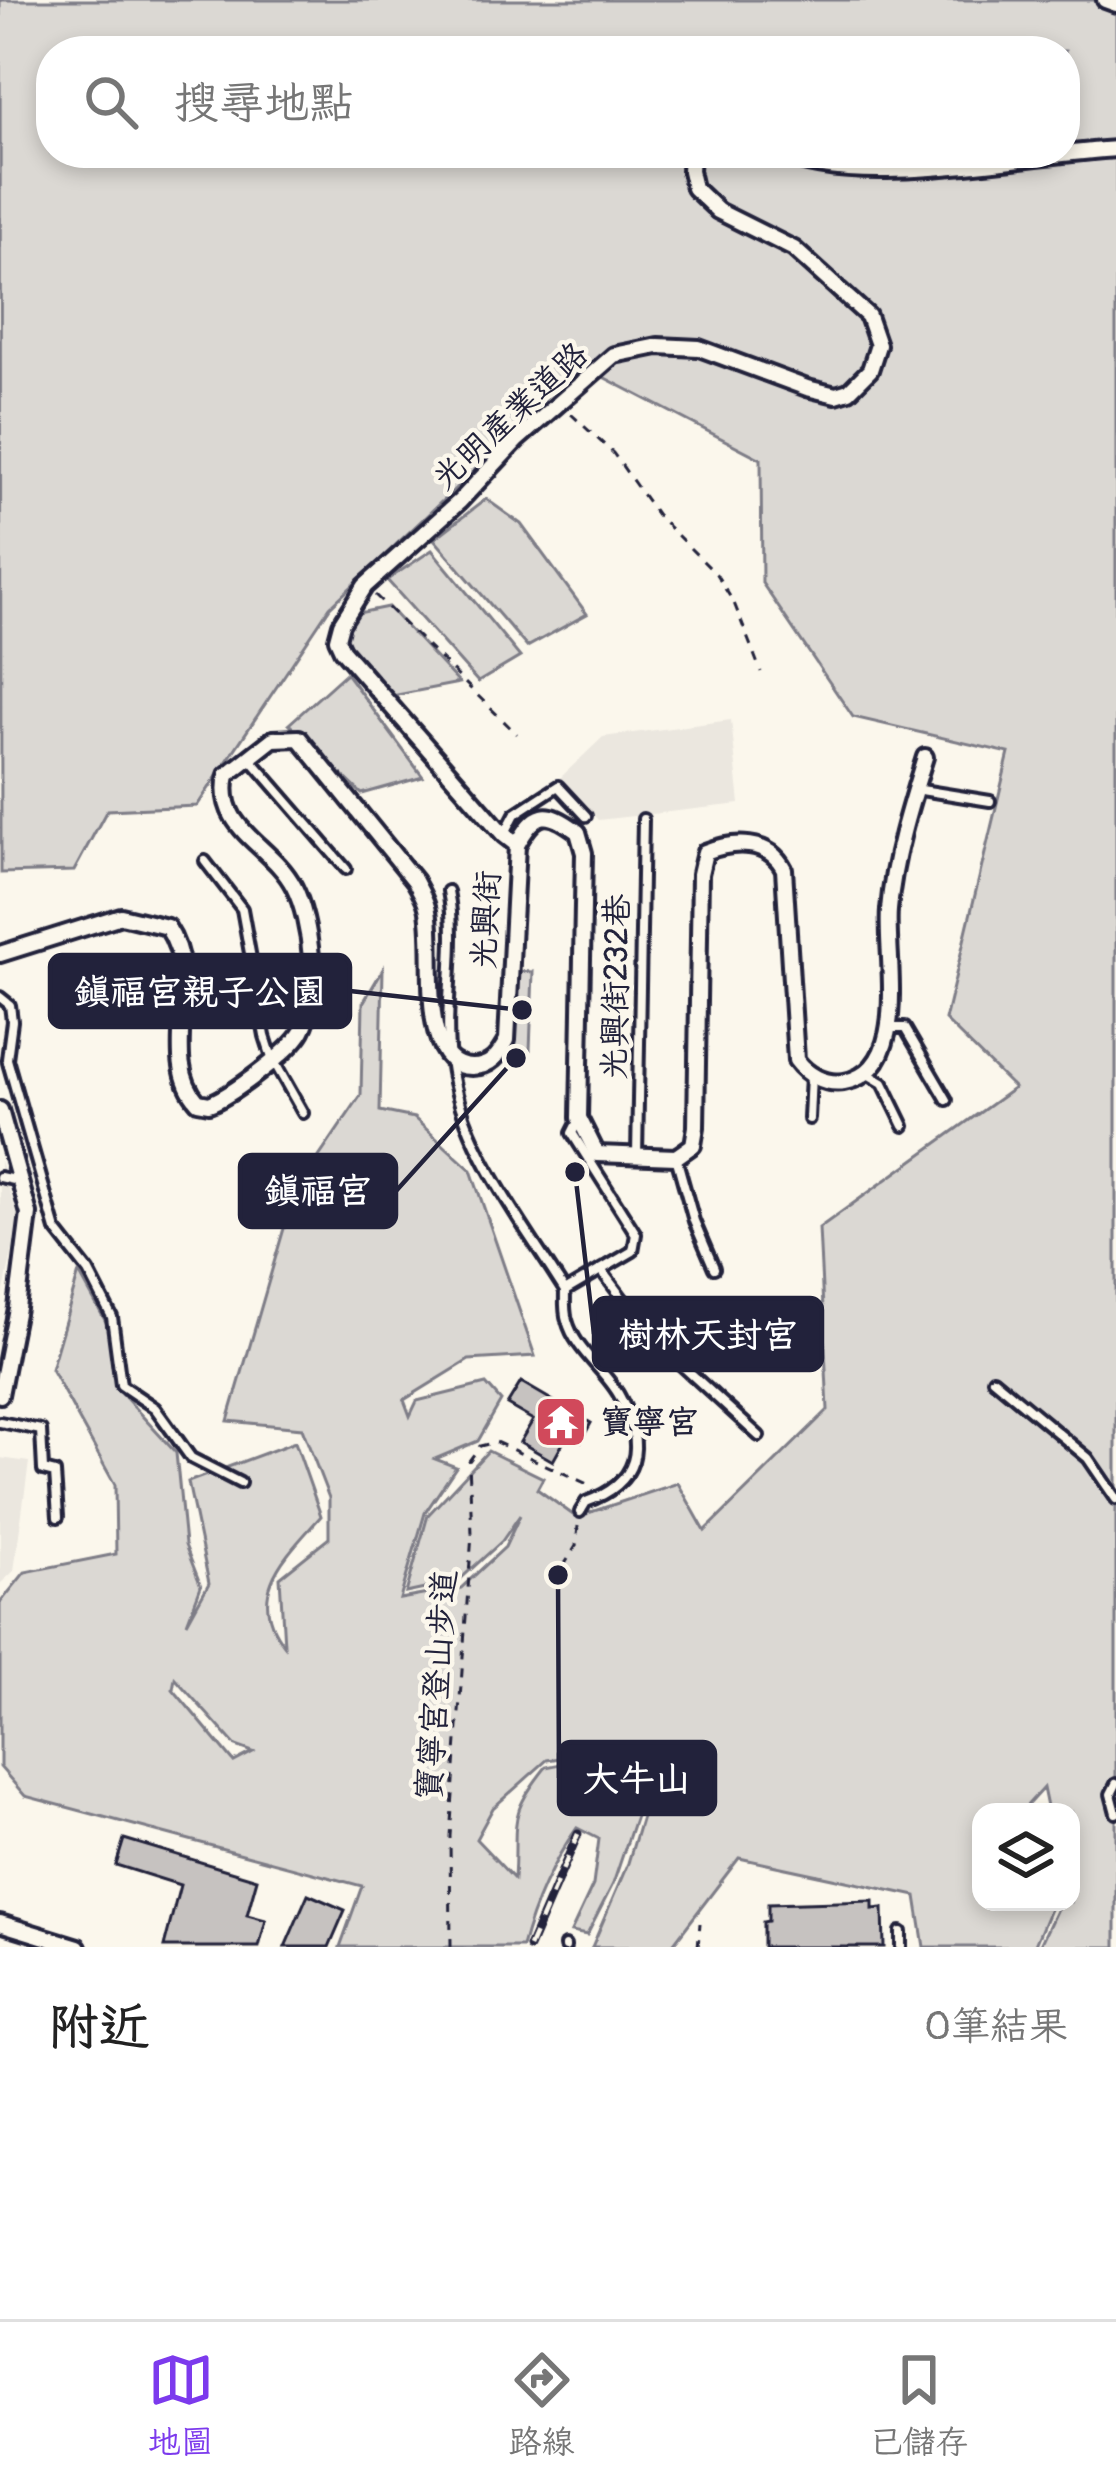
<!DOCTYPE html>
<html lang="zh-TW">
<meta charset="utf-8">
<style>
:root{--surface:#fff;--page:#f6f6f6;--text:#222;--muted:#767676;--line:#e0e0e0;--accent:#7c3aed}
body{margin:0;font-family:Pangolin,"LXGW WenKai TC",sans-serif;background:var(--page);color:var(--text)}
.controls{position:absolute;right:36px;bottom:36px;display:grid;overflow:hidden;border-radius:24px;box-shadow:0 6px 18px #0003}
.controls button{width:108px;height:108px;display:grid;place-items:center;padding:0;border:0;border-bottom:3px solid var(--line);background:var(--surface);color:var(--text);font:60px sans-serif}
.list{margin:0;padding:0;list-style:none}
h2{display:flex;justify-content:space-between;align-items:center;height:156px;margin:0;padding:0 48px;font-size:51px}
h2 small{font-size:39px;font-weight:400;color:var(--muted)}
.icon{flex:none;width:66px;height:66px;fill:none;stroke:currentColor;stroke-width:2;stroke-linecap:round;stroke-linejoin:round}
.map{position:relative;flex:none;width:1116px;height:1947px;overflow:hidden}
.search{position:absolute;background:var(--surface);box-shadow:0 6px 18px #0003;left:36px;right:36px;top:36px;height:132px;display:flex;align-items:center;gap:30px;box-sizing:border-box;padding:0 42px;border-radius:48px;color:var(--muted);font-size:45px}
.sheet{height:372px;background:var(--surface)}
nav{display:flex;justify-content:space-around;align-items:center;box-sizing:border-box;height:168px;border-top:3px solid var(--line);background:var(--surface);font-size:33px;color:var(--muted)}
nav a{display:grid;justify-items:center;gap:6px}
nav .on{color:var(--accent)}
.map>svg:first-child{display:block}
.built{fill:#ebe7df}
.green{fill:#dbd8d3;stroke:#7e7d87;stroke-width:3;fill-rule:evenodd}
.building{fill:#c6c2c0;stroke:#22223b;stroke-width:3}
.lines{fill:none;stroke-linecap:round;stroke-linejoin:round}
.service-casing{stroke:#22223b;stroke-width:16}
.minor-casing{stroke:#22223b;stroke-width:22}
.path{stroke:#22223b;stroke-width:3;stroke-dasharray:9 9;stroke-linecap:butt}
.service{stroke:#fbf7ec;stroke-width:8}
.minor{stroke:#fbf7ec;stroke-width:14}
.rail-casing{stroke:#22223b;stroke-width:9}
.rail{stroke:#fbf7ec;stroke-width:4.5;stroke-dasharray:14;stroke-linecap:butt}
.labels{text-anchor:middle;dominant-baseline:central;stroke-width:9;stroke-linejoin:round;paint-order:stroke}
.street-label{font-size:33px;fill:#22223b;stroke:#fbf7ec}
.poi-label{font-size:33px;font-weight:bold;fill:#22223b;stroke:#fbf7ec;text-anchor:start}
.leader{fill:none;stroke:#22223b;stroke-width:4.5}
.callout-dot{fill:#22223b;stroke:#fbf7ec;stroke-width:4.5}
.callout{fill:#22223b;stroke:#22223b;stroke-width:4.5}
.callout-label{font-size:36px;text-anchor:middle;font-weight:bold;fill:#fff}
</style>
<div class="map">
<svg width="1116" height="1947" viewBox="0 0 1116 1947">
<rect width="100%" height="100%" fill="#fbf7ec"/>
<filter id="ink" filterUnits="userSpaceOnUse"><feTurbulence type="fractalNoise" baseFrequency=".00833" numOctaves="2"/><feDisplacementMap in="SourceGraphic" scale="24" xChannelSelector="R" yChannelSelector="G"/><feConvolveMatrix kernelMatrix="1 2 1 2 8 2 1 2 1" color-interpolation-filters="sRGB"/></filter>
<g filter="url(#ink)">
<g class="built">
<polygon points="731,720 740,804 598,820 560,778 603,737"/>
<polygon points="0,1161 19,1221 0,1309"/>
<polygon points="0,1458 29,1462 14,1571 0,1584"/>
</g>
<g class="green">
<path d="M 0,0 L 1116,0 L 1116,1947 L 1039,1947 L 1060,1902 L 1071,1902 L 1071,1812 L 1048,1812 L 1043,1788 L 1021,1812 L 981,1812 L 981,1902 L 1053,1902 L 1034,1947 L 924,1947 L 916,1896 L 739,1858 L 671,1947 L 592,1947 L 628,1863 L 650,1790 L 607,1751 L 547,1760 L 493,1808 L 476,1839 L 514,1879 C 518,1820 506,1817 546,1767 L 605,1755 L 643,1795 L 613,1884 L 587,1935 L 571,1932 L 593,1885 L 599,1839 L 577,1828 C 552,1862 533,1906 522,1947 L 340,1947 L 362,1886 L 25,1796 L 0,1767 L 0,1603 L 25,1572 L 116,1554 L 115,1485 L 51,1369 L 79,1273 L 106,1322 L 122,1394 L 176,1453 L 185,1545 L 201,1586 L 187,1623 L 209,1583 L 188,1482 L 295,1442 L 321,1516 C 287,1555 243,1593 284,1645 L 280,1577 L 329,1538 L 329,1498 L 302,1428 L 228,1421 L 294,1194 L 361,1095 L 363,1003 L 383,969 L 380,1111 L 414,1118 L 471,1170 L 535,1356 L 469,1360 L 404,1400 L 410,1416 L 417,1401 L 486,1384 L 501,1401 L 478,1441 L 435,1459 L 456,1467 L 425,1513 L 400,1599 L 461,1588 L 505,1547 L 520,1515 L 502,1541 L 457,1582 L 406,1593 L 428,1515 L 488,1451 L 543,1478 L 537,1489 L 576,1517 L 678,1483 L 705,1531 L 828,1410 L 819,1228 L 1014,1088 L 945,1020 L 1009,753 L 853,717 L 762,583 L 761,459 L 584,367 L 330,607 L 197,806 L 107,810 L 74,871 L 1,873 ZM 51,51 L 1065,51 L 1065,153 L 51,153 ZM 175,1678 L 236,1746 L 253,1752 L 234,1762 L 173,1689 Z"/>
<polygon points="486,499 521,524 587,614 527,647 434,539"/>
<polygon points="432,550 520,657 478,682 387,580"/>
<polygon points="388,607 459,683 392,696 350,658 342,638 358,613"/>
<polygon points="346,673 423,777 362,794 289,724"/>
<polygon points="513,971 533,972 530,1050 512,1047"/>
</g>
<g class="building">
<polygon points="521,1382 591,1423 581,1441 568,1434 553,1461 520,1442 533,1420 507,1405"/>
<polygon points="124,1839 257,1879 247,1915 266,1920 259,1947 164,1947 180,1885 116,1865"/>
<polygon points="308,1894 345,1910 329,1947 285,1947"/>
<polygon points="873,1901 873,1909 883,1908 884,1947 763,1947 763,1922 768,1921 768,1904"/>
</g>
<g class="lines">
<g class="service-casing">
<g id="service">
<polyline points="249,757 346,869"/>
<polyline points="915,789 990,801"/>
<polyline points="504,835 515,814 558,786 586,816"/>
<polyline points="205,861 242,909 265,1036 272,1058 303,1113"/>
<path d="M 448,891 C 459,945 443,1004 450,1059 C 460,1145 521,1220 565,1291 L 633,1251 L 636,1234 L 572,1133 L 578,1121"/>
<polyline points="0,997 10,1005 12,1021 7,1059 56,1230 89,1272 112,1317 121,1385 155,1408 191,1458 240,1483"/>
<polyline points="889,1028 905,1028 947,1100"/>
<polyline points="866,1073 883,1083 904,1126"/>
<polyline points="809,1119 811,1074"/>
<polyline points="637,1156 643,819"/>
<polyline points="676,1157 694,1221 714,1268"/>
<polyline points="0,1177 19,1181"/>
<polyline points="601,1270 653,1339 759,1436"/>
<path d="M 565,1291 C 565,1300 564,1311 567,1320 C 575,1351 606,1370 620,1397 C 647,1447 639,1483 586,1502 L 580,1512"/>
<polyline points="993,1379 1088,1458 1116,1499"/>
<polyline points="0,1422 41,1430 43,1470 55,1473 58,1517"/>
<polyline points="1116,1784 1111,1794 1116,1813"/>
<polyline points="565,1947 565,1946"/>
<polyline points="901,1947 901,1932"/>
</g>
</g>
<g class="minor-casing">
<g id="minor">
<polyline points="1105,0 1116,4"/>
<path d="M 780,153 C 852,191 1030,154 1116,149"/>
<polyline points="517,845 504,835 342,650 337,639 341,624 365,586 460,501 517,440 614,355 658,346 699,348 807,388 836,395 849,391 870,370 878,345 868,316 794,249 718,211 694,188 690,171 691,153"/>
<path d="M 0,954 L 121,916 L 167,927 C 205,983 158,1058 198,1102 L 209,1104 C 231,1096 291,1051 302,1031 C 320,997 311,920 294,887 C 272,844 215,830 227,775 L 273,739 L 299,738 L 415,881 C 419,889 425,898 427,907 C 438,945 414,1068 472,1067 C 491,1067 499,1055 507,1040 L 517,845 C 536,811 546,808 578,832 L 584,853 L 579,1118 L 597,1154 L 676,1157 L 693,1145 L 696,1127 L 700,874 L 705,852 C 733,841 769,839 784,869 L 796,1060 C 807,1075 825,1085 844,1082 C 912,1070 885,957 889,910 C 893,860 910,805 925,757"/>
<polyline points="0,1110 29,1214 17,1308 0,1395"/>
<polyline points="0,1923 78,1947"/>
</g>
</g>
<g class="path">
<polyline points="571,414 613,453 657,515 716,574 734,603 761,672"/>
<polyline points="375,595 517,734"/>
<polyline points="566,1582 569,1578 563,1567 576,1546 578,1526"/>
<polyline points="451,1947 450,1836 472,1534 469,1461 480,1446 496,1442 592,1486"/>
<polyline points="698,1947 700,1923"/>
</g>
<use href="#service" class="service"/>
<use href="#minor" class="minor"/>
<g class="rail-casing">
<polyline id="rail" points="529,1947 578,1834"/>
</g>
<use href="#rail" class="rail"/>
</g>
</g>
<defs>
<g id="temple-square" transform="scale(2.7)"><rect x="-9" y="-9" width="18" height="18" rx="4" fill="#d1495b" stroke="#fbf7ec"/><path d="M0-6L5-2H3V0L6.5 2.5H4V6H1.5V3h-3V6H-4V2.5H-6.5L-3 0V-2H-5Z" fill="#fff"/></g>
</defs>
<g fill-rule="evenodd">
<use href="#temple-square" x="561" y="1422"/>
</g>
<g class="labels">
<g class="street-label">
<text transform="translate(510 416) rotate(-43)">光明產業道路</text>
<text transform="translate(486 920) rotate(-87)">光興街</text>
<text transform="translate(616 987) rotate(-89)">光興街232巷</text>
<text transform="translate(437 1685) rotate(-86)">寶寧宮登山步道</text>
</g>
<g class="poi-label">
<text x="600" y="1422">寶寧宮</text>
</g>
</g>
<path class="leader" d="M522 1010L350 991M516 1058L396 1191M575 1172L594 1334M558 1575L559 1778"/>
<g class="callout-dot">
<circle cx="522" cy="1010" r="12"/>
<circle cx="516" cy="1058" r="12"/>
<circle cx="575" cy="1172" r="12"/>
<circle cx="558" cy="1575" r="12"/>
</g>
<g class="callout">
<rect x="50" y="955" width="300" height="72" rx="12"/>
<rect x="240" y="1155" width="156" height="72" rx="12"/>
<rect x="594" y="1298" width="228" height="72" rx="12"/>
<rect x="559" y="1742" width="156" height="72" rx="12"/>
</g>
<g class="callout-label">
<text x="200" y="1004">鎮福宮親子公園</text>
<text x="318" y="1203">鎮福宮</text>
<text x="708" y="1347">樹林天封宮</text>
<text x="637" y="1791">大牛山</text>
</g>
</svg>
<div class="controls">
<button><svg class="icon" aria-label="layers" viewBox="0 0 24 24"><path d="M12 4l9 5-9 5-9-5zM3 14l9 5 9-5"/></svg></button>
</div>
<div class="search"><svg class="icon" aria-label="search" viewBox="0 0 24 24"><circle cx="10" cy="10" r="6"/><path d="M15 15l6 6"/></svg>搜尋地點</div>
</div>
<section class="sheet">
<h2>附近<small>0筆結果</small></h2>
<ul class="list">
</ul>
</section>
<nav>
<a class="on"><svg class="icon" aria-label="map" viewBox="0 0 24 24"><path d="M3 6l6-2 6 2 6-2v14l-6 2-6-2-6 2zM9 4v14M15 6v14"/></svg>地圖</a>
<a><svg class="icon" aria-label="directions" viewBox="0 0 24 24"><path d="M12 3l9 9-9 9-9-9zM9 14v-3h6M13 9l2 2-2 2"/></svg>路線</a>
<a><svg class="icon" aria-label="saved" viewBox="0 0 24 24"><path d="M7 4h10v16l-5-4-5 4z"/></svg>已儲存</a>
</nav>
